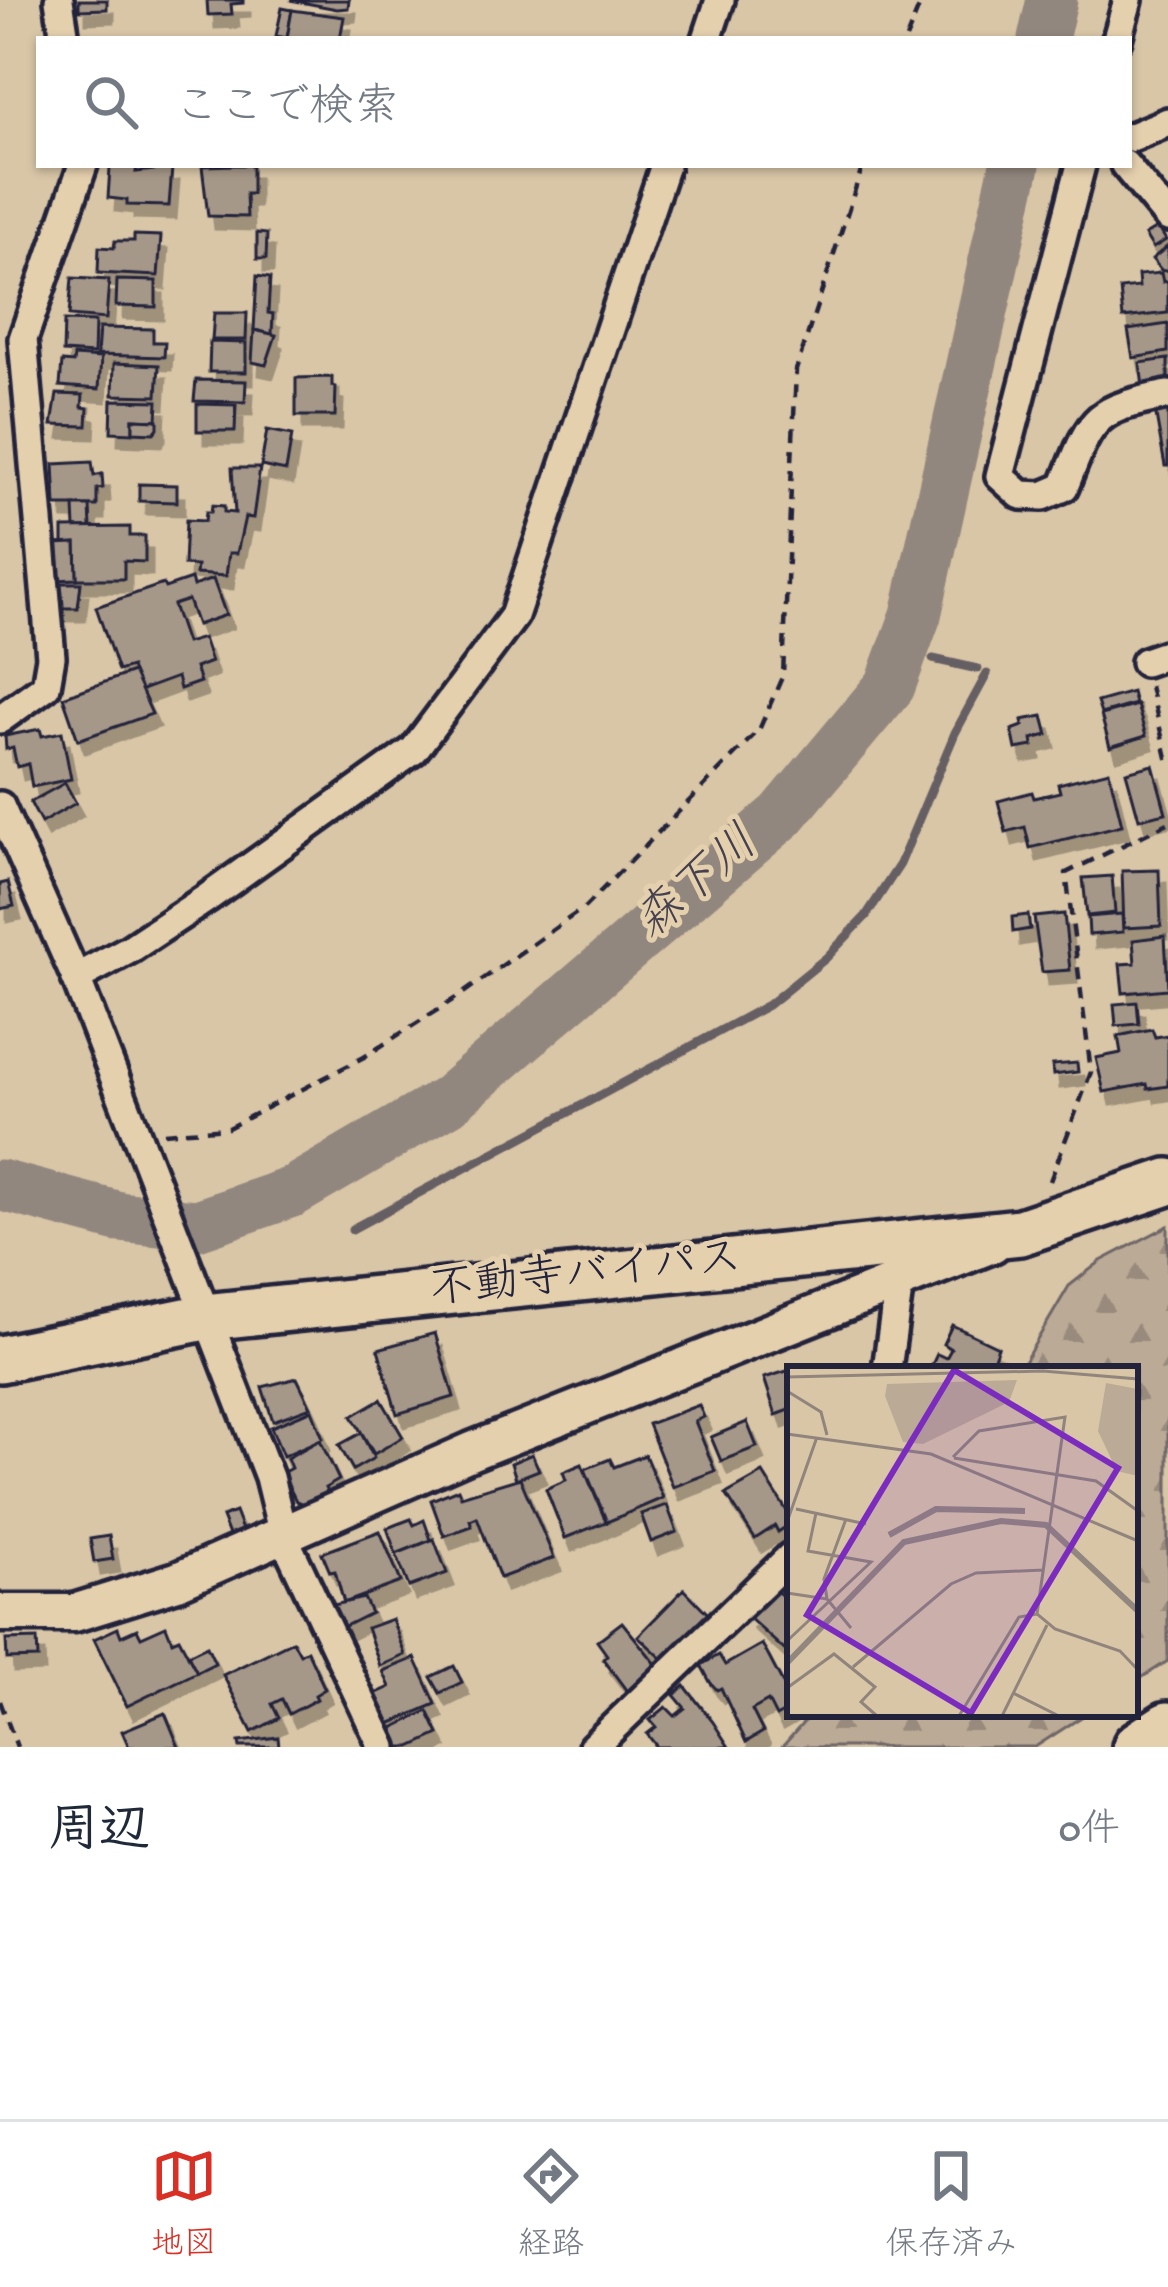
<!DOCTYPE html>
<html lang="ja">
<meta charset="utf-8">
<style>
:root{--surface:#fff;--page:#f2f2f3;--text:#1f2937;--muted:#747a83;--line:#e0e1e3;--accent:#d93025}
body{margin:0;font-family:"Gochi Hand","Klee One",sans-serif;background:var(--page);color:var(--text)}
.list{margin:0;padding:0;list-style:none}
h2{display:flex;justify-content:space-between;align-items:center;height:156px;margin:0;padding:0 48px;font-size:51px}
h2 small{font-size:39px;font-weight:400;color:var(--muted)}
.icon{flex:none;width:66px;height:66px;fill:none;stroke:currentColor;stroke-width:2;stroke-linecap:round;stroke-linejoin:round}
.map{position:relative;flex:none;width:1168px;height:1747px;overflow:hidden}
.search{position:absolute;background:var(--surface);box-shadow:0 3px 9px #0004;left:36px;right:36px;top:36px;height:132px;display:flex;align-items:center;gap:30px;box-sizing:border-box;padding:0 42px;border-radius:0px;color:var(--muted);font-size:45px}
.sheet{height:372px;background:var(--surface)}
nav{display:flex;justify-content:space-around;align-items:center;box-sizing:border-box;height:168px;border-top:3px solid var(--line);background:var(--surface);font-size:33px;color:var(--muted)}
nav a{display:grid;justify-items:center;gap:6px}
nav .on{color:var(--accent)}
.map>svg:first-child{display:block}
.forest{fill:url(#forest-firs);stroke:#6e6668;stroke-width:3}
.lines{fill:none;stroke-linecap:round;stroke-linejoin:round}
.stream{stroke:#655f63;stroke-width:9}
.river{stroke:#92877e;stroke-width:51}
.building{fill:#a69889;stroke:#22223b;stroke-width:3;filter:url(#shadow)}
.minor-casing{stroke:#22223b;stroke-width:36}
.tertiary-casing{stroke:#22223b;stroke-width:45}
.trunk-casing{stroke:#22223b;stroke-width:54}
.motorway-casing{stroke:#22223b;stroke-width:60}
.path{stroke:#22223b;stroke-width:4.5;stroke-dasharray:12 9;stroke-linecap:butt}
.minor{stroke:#e5d0ae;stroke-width:27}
.tertiary{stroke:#e5d0ae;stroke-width:36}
.trunk{stroke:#e5d0ae;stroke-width:45}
.motorway{stroke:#e5d0ae;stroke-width:51}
.labels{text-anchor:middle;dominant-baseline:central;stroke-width:10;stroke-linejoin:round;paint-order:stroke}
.street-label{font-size:45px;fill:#22223b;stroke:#e5d0ae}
.water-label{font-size:48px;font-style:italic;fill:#44404f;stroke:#e5d0ae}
.inset-river{fill:none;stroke:#92877e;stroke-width:6}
.inset-road{fill:none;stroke:#90847c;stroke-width:3}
.view{fill:#7b2cbf;fill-opacity:0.15;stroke:#7b2cbf;stroke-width:6}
.inset-edge{fill:none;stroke:#22223b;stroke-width:6}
</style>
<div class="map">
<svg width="1168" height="1747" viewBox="0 0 1168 1747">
<defs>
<pattern id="forest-firs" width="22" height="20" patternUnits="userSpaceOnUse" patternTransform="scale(3)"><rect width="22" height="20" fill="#bbaa95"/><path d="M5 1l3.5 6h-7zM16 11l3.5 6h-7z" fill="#988a7b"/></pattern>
<filter id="shadow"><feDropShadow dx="7" dy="13" stdDeviation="0" flood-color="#0004"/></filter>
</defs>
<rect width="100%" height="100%" fill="#d9c6a7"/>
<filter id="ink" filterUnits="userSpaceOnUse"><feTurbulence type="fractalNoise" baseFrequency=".00833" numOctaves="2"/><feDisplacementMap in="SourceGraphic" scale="24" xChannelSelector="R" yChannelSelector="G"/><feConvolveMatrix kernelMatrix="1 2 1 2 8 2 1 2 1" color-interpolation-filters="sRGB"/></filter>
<g filter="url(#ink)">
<g class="forest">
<polygon points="1168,1226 1168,1661 1135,1682 1135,1369 1020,1369 1069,1286 1101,1261"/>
<polygon points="811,1714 1086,1714 1035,1747 782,1747"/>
</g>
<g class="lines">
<g class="stream">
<polyline points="933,659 978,669"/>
<polyline points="352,1229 768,1005 826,958 866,916 900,864 955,733 987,674"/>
</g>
<g class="river">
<polyline points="1043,39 1052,0"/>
<polyline points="0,1185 119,1217 197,1225 292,1192 448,1101 782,815 890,686 916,615 1015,165"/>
</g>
</g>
<g class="building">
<polygon points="79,0 107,0 107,9 79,10"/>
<polygon points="207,0 243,0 243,3 231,4 232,14 208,15"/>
<polygon points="290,0 349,0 348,8 337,9"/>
<polygon points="282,8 292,10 287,38 276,36"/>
<polygon points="292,10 344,17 340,39 287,38"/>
<polygon points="124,165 137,165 136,172 172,168 169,206 127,205 127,200 108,198 110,168"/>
<polygon points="235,165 252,165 252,194 246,194 247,217 208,216 202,166"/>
<polygon points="1158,227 1166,240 1153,248 1145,235"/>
<polygon points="257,233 267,234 266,259 257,259"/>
<polygon points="134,235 161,236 158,276 98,273 99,247 114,248 115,241 134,241"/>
<polygon points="1168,246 1168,270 1162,271 1152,259"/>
<polygon points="1161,273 1163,282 1168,281 1168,313 1123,318 1120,289 1139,287 1138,275"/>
<polygon points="257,276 270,278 268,313 273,314 272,334 254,330"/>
<polygon points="72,278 109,280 106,319 69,316"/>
<polygon points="117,280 156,281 156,307 116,306"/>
<polygon points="214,313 247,313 246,340 212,340"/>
<polygon points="64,321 95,322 94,354 63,352"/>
<polygon points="1168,324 1168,352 1133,358 1128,330"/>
<polygon points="99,328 153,329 153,342 165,342 164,357 97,355"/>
<polygon points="254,330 276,335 266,365 252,362"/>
<polygon points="210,342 246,343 246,372 209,372"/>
<polygon points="74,356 101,358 99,389 60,386 62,362 73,363"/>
<polygon points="1168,359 1168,383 1143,387 1140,363"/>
<polygon points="114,363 159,365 157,396 113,395"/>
<polygon points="332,377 332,386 336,387 335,416 296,416 296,378"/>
<polygon points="196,380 246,381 245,402 194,401"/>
<polygon points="57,394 83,395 82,407 88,408 87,426 52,425"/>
<polygon points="112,400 158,401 157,420 133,419 133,433 111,432"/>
<polygon points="197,404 236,405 235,431 197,431"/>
<polygon points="1168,408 1168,466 1165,466 1155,410"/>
<polygon points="133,419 158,420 158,428 154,433 133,432"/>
<polygon points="267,430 292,435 286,471 261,466"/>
<polygon points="92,462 94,476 102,474 103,488 97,489 97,506 56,506 54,464"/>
<polygon points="232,468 260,468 253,518 245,517 237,553 229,553 226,576 196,574 197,566 184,565 186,520 205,521 206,512 211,512 212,505 224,506 224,512 235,513"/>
<polygon points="139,484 177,485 177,502 139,501"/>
<polygon points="74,506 90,506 91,528 75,528"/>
<polygon points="130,527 130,536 145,536 145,562 124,561 124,579 77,579 76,543 63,544 63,528"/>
<polygon points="76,543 77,579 54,580 53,544"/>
<polygon points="191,579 193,586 213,579 226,615 197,625 188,600 173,605 186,643 203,638 211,662 195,668 200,682 180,689 177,677 139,691 131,667 118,671 96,607 163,584 165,588"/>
<polygon points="55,583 81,583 78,608 56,608"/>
<polygon points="133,672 152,714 78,740 63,697"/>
<polygon points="1132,692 1135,704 1101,714 1097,702"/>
<polygon points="1137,705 1146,736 1110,747 1101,715"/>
<polygon points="1043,716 1048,735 1032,739 1033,746 1016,749 1012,730 1023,726 1022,720"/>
<polygon points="40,729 42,736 62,732 71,779 32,787 28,764 17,767 13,748 6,749 5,736"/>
<polygon points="1153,765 1166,813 1139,819 1126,772"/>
<polygon points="1109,771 1122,825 1030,848 1025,827 1006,832 998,801 1032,792 1034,798 1060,792 1058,784"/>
<polygon points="65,783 76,803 41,823 30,802"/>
<polygon points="1159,870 1161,926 1124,928 1122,871"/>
<polygon points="1112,876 1115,913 1087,916 1083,878"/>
<polygon points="8,882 14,906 0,909 0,884"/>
<polygon points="1064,914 1070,970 1042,972 1034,917"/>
<polygon points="1122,914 1123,932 1089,935 1088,917"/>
<polygon points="1028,915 1030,929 1013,932 1012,917"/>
<polygon points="1165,936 1168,989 1123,993 1120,964 1135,963 1133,940"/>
<polygon points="1137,1002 1139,1024 1116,1026 1114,1004"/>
<polygon points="1152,1029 1155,1037 1168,1035 1168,1086 1148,1089 1147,1084 1104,1092 1096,1058 1121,1053 1118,1036"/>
<polygon points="1077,1063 1078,1072 1053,1075 1052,1065"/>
<polygon points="952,1325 998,1347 990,1369 930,1369 937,1354 946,1358 951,1349 943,1344"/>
<polygon points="435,1333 454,1397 397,1414 378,1349"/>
<polygon points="790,1370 790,1410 776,1415 764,1378"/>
<polygon points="297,1378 311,1407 273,1421 262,1387"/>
<polygon points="381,1399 403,1437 374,1454 352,1416"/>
<polygon points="699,1405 704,1417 695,1421 715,1471 673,1487 648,1424"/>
<polygon points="312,1410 323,1438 283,1456 271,1427"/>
<polygon points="747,1422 757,1447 721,1461 711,1437"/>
<polygon points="361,1433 374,1458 353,1470 339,1445"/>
<polygon points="320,1440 339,1480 325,1488 327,1492 303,1504 296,1501 282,1473 291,1468 287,1458"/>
<polygon points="532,1454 539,1470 516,1479 511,1463"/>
<polygon points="645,1455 663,1498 607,1522 585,1469 610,1459 614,1467"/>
<polygon points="582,1464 606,1522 565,1538 546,1489 566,1480 563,1472"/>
<polygon points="763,1473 790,1516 790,1524 778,1532 775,1526 755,1539 726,1494"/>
<polygon points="520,1478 554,1558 500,1578 477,1517 470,1520 472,1526 444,1536 431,1500 458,1489 461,1496"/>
<polygon points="667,1505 677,1532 651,1542 641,1514"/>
<polygon points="235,1512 242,1530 229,1535 222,1517"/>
<polygon points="411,1519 414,1525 424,1520 431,1540 396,1554 387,1528"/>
<polygon points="380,1531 401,1582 344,1603 335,1571 330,1572 322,1553"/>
<polygon points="109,1536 113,1559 94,1562 90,1539"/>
<polygon points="434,1539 447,1573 409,1587 396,1554"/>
<polygon points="773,1588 790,1602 790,1655 747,1616"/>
<polygon points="684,1589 710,1616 667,1663 638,1636"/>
<polygon points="364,1598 371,1613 339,1629 329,1606"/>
<polygon points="392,1619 405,1655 380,1666 367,1628"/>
<polygon points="622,1622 661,1670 629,1694 603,1659 607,1655 597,1641"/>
<polygon points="166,1626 172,1641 179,1638 197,1672 127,1706 94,1639 118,1628 121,1636 137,1629 141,1637"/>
<polygon points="37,1639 38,1658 7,1659 6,1640"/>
<polygon points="293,1641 300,1654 307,1650 325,1689 315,1695 317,1699 289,1714 282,1699 272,1704 279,1718 252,1732 223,1675"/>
<polygon points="762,1644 790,1697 790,1709 776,1717 768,1701 752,1710 763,1732 746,1742 721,1688 717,1690 710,1682 701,1665 719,1655 725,1665"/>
<polygon points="207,1646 215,1663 197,1672 188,1655"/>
<polygon points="415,1658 436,1704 387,1725 375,1694 390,1687 383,1671"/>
<polygon points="454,1666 462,1682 440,1693 431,1677"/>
<polygon points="685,1686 713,1722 729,1747 657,1747 647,1734 656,1727 650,1720 666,1707 675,1716 685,1708 674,1695"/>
<polygon points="428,1711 439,1734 411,1747 397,1747 389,1730"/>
<polygon points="165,1713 179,1747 129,1747 122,1731"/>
<polygon points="278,1737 279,1747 240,1747 239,1742"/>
</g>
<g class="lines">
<g class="minor-casing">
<g id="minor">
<polyline points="59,0 65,39"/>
<polyline points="707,39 720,0"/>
<polyline points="1117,39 1128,0"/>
<polyline points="1129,138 1168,122"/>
<path d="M 1081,165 L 1000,476 L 1021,495 L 1043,496 L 1064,487 C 1092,417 1091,410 1168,395"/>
<polyline points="1125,165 1168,217"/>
<polyline points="1145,662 1168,654"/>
<polyline points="0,719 46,686 51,657 23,339 83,165"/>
<polyline points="0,806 76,978 269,1477 283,1535 383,1747"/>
<polyline points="76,978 130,949 207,898 414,750 514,616 665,165"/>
<polyline points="887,1369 899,1283"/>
<polyline points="593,1747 790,1557"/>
</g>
</g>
<g class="tertiary-casing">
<polyline id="tertiary" points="0,1613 74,1613 177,1581 472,1451 992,1244"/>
</g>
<g class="trunk-casing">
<polyline id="trunk" points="0,1359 205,1317 1020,1232 1168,1182"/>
</g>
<g class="motorway-casing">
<polyline id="motorway" points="1139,1747 1168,1728"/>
</g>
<g class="path">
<polyline points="906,39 922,0"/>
<polyline points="1150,686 1168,762"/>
<polyline points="164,1133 228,1128 364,1057 459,996 585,907 759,730 783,675 796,370 863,165"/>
<polyline points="1050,1181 1091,1072 1066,873 1168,823"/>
<polyline points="0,1701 17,1747"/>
</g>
<use href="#minor" class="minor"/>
<use href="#tertiary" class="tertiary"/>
<use href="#trunk" class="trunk"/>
<use href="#motorway" class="motorway"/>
</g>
</g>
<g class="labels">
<g class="street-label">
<text transform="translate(586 1277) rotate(-6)">不動寺バイパス</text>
</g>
<g class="water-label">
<text transform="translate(699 886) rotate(-41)">森下川</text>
</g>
</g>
<g transform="translate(787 1366)">
<rect width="351" height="351" fill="#d9c6a7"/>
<path d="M 230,14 L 222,36 L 136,78 L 116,76 L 98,30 L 100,18 ZM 319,17 L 351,23 L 351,110 L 330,105 L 311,65 Z" fill="#bbaa95"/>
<path class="inset-river" d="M 102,169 L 149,143 L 238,145M 0,297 L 117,176 L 214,155 L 259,159 L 351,245"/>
<path class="inset-road" d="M 0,11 L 256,5 L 351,13M 0,25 L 34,46 L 40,69M 0,68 L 144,88 L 351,175M 166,91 L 192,65 L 278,51 L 250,248 L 268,263 L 333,285 L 351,304M 167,92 L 309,115 L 351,145M 9,143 L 79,158M 59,153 L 37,213 L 40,233 L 64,262M 0,156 L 30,71M 0,227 L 40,233M 0,275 L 84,196 L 21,185 L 29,147M 66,301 L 164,218 L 189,207 L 256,204M 0,322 L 47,288 L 88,321 L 74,336 L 90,350M 226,327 L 272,350M 172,350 L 232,251 L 250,248M 215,350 L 260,259"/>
<path class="view" d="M 167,4 L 331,102 L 184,347 L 20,249 Z"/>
<rect width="351" height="351" class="inset-edge"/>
</g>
</svg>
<div class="search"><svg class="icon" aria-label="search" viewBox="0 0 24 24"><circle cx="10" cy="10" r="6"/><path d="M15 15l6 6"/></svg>ここで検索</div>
</div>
<section class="sheet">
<h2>周辺<small>0件</small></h2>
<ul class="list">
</ul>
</section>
<nav>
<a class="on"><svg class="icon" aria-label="map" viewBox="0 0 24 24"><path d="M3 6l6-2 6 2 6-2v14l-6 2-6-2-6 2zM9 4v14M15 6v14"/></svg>地図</a>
<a><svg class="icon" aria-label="directions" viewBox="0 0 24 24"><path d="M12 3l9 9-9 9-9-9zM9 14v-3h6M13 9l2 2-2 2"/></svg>経路</a>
<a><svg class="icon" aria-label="saved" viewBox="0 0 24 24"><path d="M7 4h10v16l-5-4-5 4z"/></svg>保存済み</a>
</nav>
